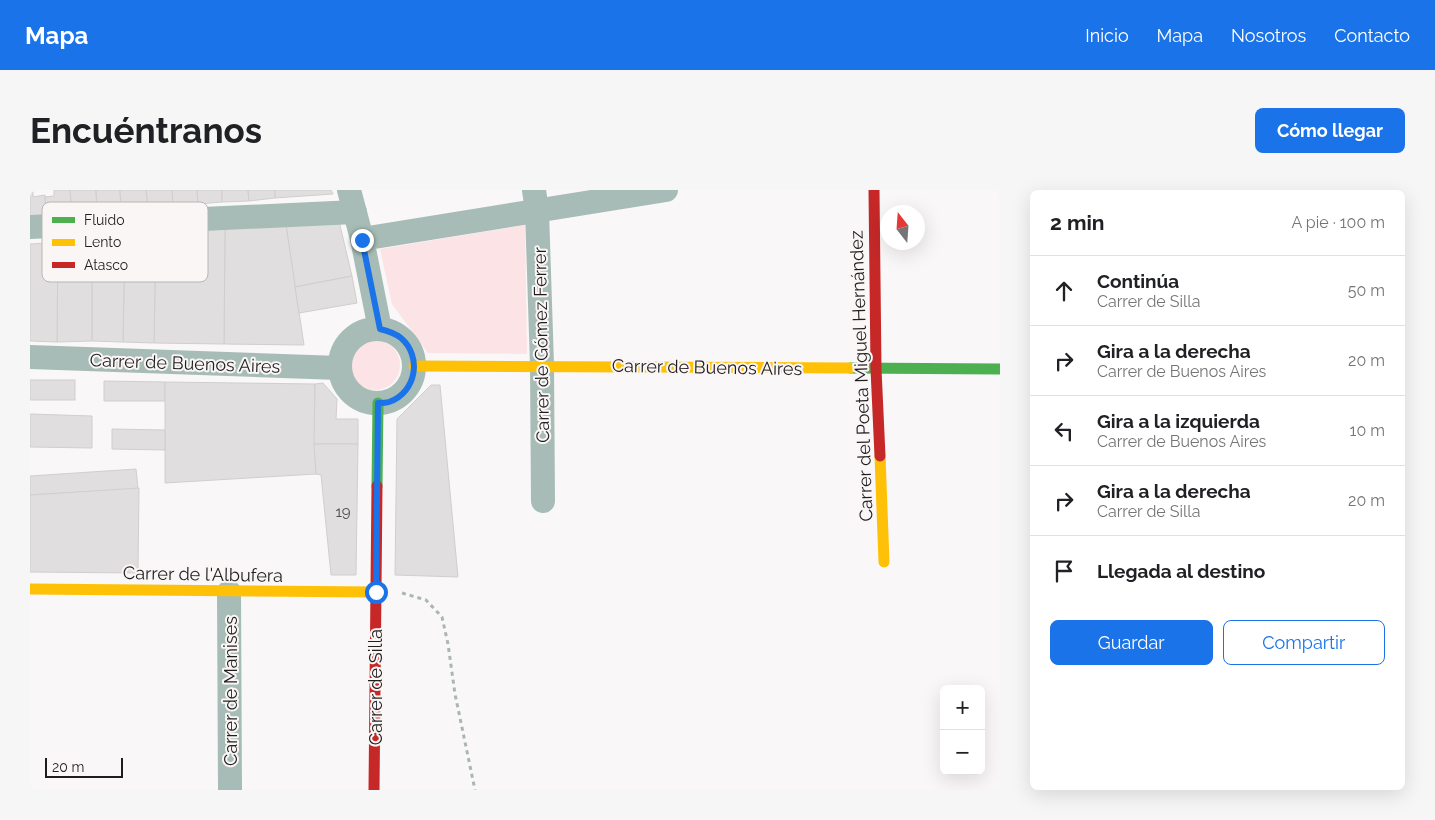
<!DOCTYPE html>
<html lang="es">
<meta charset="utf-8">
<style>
:root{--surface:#fff;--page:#f6f6f6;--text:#202124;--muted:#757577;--line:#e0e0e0;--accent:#1a73e8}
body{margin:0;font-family:Raleway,sans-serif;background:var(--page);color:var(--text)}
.controls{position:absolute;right:15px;bottom:15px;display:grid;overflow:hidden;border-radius:8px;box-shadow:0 5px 20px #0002}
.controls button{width:45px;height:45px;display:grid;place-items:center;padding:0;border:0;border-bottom:1px solid var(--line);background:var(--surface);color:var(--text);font:25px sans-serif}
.compass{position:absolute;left:850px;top:15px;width:45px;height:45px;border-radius:50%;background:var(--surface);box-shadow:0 5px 20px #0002;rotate:343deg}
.scale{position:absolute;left:15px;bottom:12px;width:78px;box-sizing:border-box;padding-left:5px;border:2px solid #1f1d1e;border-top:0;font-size:14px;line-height:18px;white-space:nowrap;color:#1f1d1e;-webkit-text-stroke:4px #faf6f6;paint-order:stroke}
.stop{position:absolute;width:15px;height:15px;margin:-11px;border:4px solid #1a73e8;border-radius:50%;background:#fff}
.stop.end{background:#1a73e8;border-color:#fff;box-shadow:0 1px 5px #0008}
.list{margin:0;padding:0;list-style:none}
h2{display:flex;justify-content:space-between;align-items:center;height:65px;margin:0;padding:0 20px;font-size:21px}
h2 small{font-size:16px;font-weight:400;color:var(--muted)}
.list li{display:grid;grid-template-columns:32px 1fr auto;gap:15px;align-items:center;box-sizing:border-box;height:70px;padding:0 20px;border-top:1px solid var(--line)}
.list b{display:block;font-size:19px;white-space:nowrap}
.list p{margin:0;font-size:16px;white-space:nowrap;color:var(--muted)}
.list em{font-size:16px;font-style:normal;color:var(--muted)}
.actions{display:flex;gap:10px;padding:15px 20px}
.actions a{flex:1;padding:11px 0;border:1px solid var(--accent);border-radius:8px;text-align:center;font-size:18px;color:var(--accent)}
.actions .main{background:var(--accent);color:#fff}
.icon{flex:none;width:28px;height:28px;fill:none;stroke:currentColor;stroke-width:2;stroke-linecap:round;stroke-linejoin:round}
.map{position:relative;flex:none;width:970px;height:600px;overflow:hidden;border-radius:8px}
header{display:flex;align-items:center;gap:30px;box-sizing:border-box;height:70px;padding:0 25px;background:var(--accent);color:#fff}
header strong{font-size:24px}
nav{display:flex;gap:28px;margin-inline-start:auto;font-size:18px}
.intro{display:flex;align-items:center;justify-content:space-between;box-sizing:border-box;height:120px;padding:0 30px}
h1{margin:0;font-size:35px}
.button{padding:12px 22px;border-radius:8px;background:var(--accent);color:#fff;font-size:18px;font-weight:700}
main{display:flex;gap:30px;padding:0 30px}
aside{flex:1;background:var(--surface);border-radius:8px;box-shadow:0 5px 20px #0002}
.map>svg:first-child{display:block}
.green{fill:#fce3e6}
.building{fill:#e0dede;stroke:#d0cece}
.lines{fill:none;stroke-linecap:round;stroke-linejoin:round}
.path{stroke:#aab6b1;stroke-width:3;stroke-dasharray:4 4;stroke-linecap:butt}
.street{stroke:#a7bcb6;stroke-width:24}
.fast{stroke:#4caf50;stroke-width:11}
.slow{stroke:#ffc107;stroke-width:11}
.jam{stroke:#c62828;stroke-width:11}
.route{stroke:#1a73e8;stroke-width:6}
.labels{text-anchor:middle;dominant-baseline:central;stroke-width:4;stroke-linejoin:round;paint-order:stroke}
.number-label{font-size:15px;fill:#4f4d4e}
.street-label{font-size:18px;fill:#1f1d1e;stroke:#faf6f6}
.key{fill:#faf6f6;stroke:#b8b5b5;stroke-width:1}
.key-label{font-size:14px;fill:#1f1d1e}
</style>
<header>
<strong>Mapa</strong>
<nav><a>Inicio</a><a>Mapa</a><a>Nosotros</a><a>Contacto</a></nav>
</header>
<div class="intro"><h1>Encuéntranos</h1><a class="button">Cómo llegar</a></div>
<main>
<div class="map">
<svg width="970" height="600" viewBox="0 0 970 600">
<rect width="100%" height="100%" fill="#f9f7f7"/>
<g class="green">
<polygon points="495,35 497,164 398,163 362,114 350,59"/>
<circle cx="345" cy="175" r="25"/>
</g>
<g class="building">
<polygon points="0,0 3,0 3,7 15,5 16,25 0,26"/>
<polygon points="24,0 40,0 42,23 16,25 15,7 24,6"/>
<polygon points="40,0 66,0 67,22 42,23"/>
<polygon points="66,0 90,0 91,20 67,22"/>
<polygon points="90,0 116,0 118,17 91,20"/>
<polygon points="116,0 142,0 143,16 118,17"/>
<polygon points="142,0 167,0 168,14 143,16"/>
<polygon points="167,0 192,0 192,12 168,14"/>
<polygon points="192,0 218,0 219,11 192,12"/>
<polygon points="218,0 245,0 245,8 219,11"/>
<polygon points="245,0 301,0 303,4 245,8"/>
<polygon points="309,31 322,86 265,97 256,35"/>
<polygon points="256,35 274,155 194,154 195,39"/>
<polygon points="195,39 194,154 124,153 126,44"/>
<polygon points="126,44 124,153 93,152 95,46"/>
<polygon points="95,46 93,152 62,151 62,49"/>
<polygon points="62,49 62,151 27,152 28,52"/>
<polygon points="28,52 27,152 0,151 0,54"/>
<polygon points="322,86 327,113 269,123 265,97"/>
<rect x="0" y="190" width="45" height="20"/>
<polygon points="74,191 135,192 135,211 74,211"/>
<polygon points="135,192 285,194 286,284 135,293"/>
<polygon points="293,193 307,209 306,229 328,229 328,254 284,254 285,194"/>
<polygon points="401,195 410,195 428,387 365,385 367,229"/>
<polygon points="0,224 62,226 62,258 0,257"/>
<polygon points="82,239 135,240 135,260 82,259"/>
<polygon points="284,254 328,254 326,385 301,385 291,285 286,284"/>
<polygon points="106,279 108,299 0,305 0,286"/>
<polygon points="109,298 108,383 0,382 0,305"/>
</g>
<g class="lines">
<polyline class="path" points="372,403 396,410 412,427 418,454 425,504 445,600"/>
<g class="street">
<polyline points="319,0 332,49 350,139"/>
<polyline points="504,0 507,21 512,175 513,311"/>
<polyline points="0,37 325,22"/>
<polyline points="332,49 636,0"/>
<circle cx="347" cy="176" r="37"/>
<polyline points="0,167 309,178"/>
<polyline points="199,402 200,600"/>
</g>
<g class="fast">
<polyline points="820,178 970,179"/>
<polyline points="347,296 348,213"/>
</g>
<g class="slow">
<polyline points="384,176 820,178"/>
<polyline points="850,266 854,372"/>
<polyline points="0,399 346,402"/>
</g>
<g class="jam">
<polyline points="844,0 846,179 850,266"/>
<polyline points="344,600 347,296"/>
</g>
</g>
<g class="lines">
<path class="route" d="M 332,50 L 350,139 C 358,141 365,143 371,148 C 392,166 387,202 359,212 C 356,213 351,213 348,213 L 346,402"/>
</g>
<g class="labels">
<g class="number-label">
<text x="313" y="322">19</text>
</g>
<g class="street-label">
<text transform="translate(511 155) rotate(-91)">Carrer de Gómez Ferrer</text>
<text transform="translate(155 173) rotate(2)">Carrer de Buenos Aires</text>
<text transform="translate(677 177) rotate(1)">Carrer de Buenos Aires</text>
<text transform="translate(831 186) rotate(-92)">Carrer del Poeta Miguel Hernández</text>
<text transform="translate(173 384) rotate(1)">Carrer de l'Albufera</text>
<text transform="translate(345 497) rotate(-90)">Carrer de Silla</text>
<text transform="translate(200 501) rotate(-90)">Carrer de Manises</text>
</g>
</g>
<rect x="12" y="12" width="166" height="80" rx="8" class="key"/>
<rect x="22" y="27" width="23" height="6" fill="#4caf50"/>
<rect x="22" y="49" width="23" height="7" fill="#ffc107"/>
<rect x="22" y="72" width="23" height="6" fill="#c62828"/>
<g class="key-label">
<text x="54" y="35">Fluido</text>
<text x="54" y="57">Lento</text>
<text x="54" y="80">Atasco</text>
</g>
</svg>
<div class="controls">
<button>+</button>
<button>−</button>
</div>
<svg class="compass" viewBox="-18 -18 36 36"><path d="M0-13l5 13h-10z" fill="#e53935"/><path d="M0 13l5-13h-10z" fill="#757577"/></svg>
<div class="scale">20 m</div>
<div class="stop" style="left:346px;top:402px"></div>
<div class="stop end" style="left:332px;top:50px"></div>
</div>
<aside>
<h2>2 min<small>A pie · 100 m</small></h2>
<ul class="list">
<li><svg class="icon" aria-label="ahead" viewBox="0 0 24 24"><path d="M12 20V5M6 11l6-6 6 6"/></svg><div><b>Continúa</b><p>Carrer de Silla</p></div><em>50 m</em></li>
<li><svg class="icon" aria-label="right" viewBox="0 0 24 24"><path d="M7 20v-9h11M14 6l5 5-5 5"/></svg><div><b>Gira a la derecha</b><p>Carrer de Buenos Aires</p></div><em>20 m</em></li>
<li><svg class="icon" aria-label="left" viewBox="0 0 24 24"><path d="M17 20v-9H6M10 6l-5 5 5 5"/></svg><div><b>Gira a la izquierda</b><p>Carrer de Buenos Aires</p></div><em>10 m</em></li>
<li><svg class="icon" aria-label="right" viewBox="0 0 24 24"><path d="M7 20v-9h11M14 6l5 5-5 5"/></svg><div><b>Gira a la derecha</b><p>Carrer de Silla</p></div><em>20 m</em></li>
<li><svg class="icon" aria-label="arrive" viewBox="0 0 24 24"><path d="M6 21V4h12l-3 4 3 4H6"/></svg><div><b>Llegada al destino</b></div></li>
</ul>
<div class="actions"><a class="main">Guardar</a><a>Compartir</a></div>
</aside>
</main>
